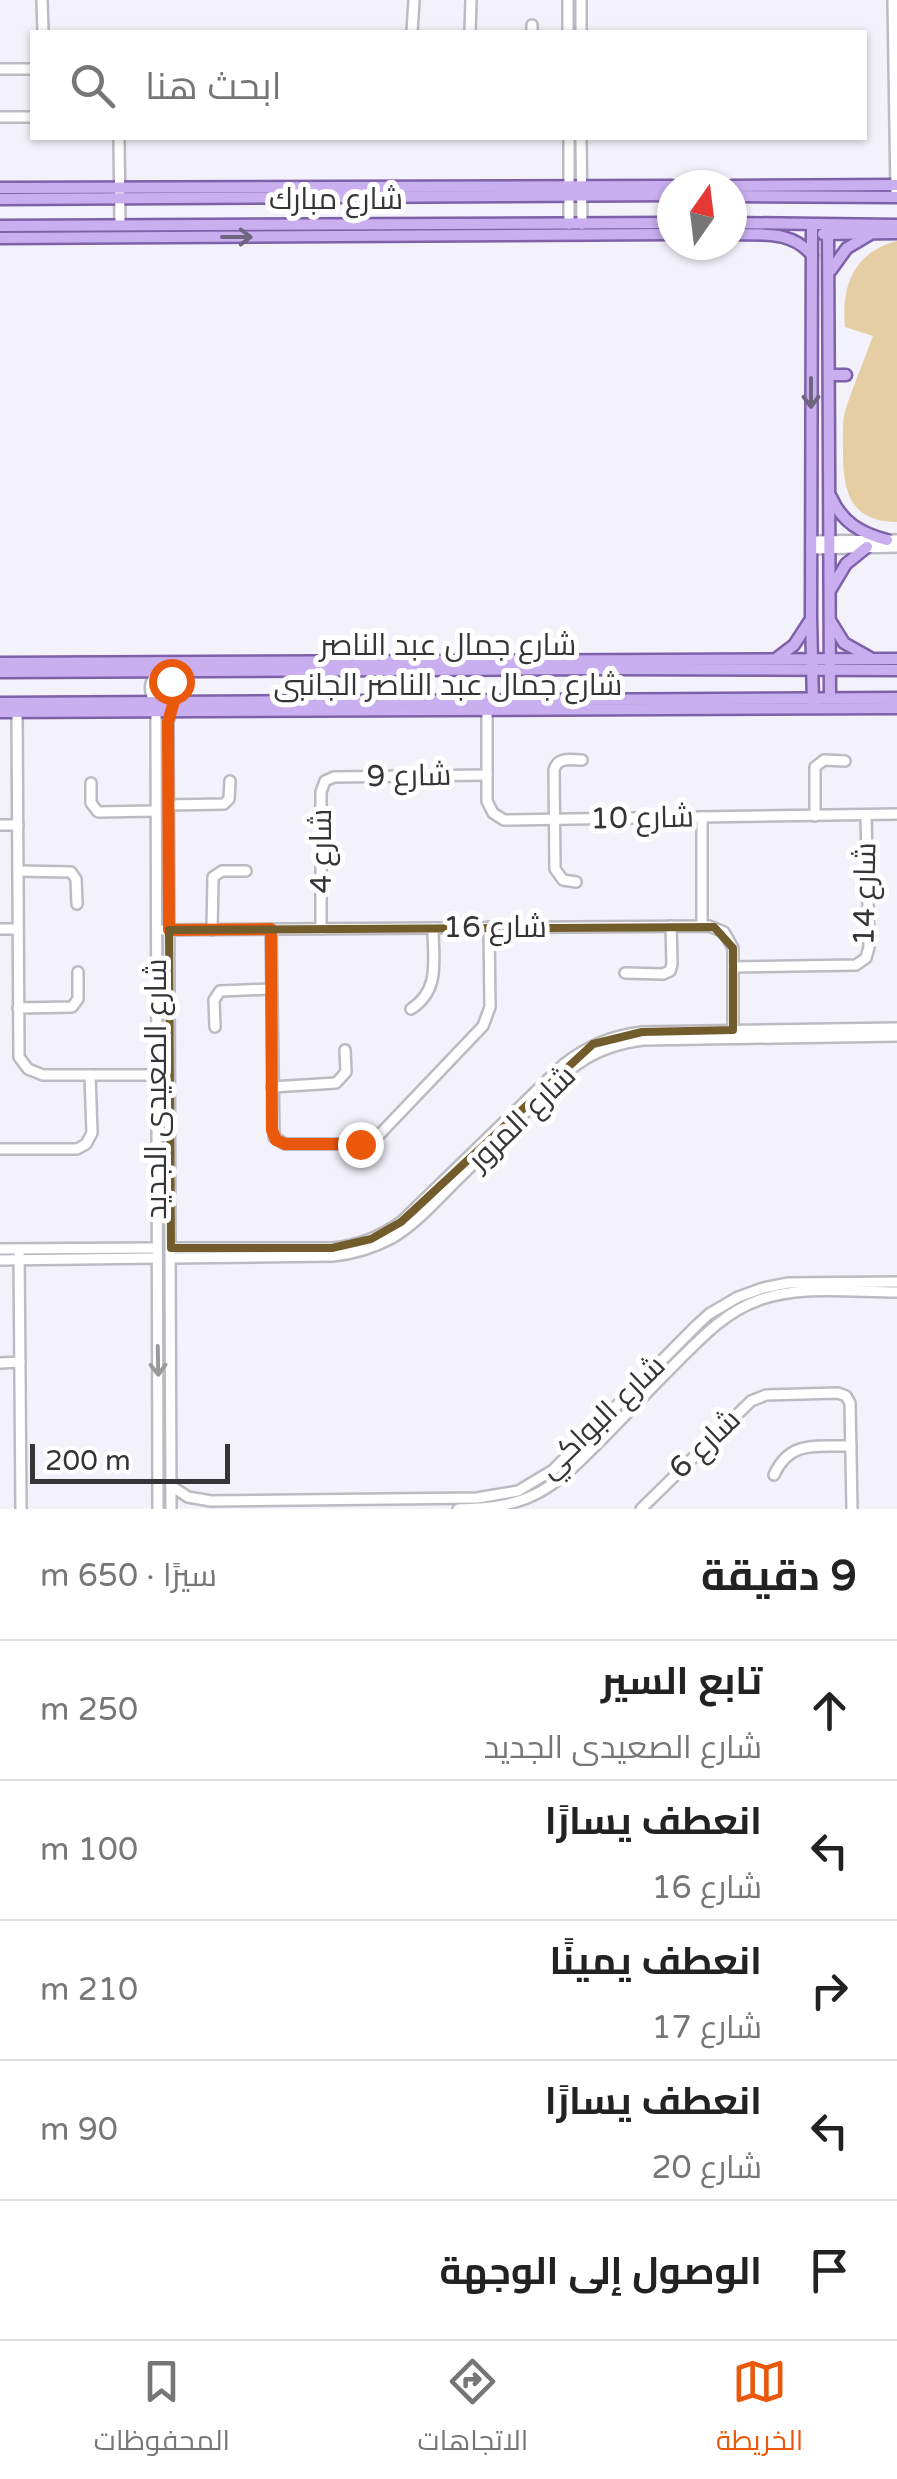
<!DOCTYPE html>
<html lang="ar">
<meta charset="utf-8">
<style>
:root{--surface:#fff;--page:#f6f6f6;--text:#222;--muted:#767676;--line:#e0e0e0;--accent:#ea580c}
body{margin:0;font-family:"Varela Round",Cairo,sans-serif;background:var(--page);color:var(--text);direction:rtl}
.compass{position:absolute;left:657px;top:170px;width:90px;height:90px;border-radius:50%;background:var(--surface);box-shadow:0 2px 8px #0004;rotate:14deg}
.scale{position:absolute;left:30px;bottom:25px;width:200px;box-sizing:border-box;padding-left:10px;border:5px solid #353437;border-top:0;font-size:28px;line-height:35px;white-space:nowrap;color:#353437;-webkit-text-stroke:8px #fff;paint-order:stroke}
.stop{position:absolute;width:30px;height:30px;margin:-22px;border:8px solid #ea580c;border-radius:50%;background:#fff}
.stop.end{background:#ea580c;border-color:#fff;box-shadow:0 2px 10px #0008}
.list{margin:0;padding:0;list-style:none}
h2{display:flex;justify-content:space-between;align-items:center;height:130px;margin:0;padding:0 40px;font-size:42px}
h2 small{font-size:32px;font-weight:400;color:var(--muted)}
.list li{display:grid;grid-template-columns:65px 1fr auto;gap:30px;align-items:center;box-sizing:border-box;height:140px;padding:0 40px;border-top:2px solid var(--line)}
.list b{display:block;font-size:38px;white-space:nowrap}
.list p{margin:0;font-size:32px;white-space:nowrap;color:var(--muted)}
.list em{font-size:32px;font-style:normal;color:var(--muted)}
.icon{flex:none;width:55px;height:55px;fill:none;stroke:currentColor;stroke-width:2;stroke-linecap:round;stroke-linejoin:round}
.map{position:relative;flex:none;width:897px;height:1509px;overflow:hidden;direction:ltr}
.search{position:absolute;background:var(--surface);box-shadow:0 2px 8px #0004;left:30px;right:30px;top:30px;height:110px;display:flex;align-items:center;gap:25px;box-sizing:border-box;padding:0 35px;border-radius:0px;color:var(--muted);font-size:38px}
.sheet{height:830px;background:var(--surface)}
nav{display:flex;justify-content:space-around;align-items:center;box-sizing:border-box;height:140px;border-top:2px solid var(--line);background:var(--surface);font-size:28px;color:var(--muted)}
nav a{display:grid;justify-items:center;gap:5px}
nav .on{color:var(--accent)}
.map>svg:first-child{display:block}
.green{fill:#e5cea3}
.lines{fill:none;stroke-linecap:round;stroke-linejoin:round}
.minor-casing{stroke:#bdbbc2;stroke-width:14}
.major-casing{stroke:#7e61a8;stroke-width:15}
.minor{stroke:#fff;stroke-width:9}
.major{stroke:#c9afef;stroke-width:10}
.oneway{stroke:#706581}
.oneway2{stroke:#9a9a9b}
.route{stroke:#ea580c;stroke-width:12}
.marked{fill:none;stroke:#735c2c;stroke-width:8;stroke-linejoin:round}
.labels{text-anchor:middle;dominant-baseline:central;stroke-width:10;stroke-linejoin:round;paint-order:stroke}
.street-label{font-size:30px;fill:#353437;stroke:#fff}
</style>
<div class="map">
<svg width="897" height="1509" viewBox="0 0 897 1509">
<rect width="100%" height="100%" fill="#f3f1f9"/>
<path class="green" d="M 897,241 L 897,522 C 850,522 843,491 843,451 C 843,438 842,424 845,411 C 853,386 864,361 873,336 L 845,327 C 841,286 854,252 897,241 Z"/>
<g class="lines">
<g class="minor-casing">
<g id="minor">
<polyline points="42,0 43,32"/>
<polyline points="568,0 568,32"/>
<polyline points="581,0 581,32"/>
<polyline points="893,0 896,192"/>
<polyline points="412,32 414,0"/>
<polyline points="470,32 471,0"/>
<polyline points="532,32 532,25"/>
<polyline points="0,69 32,69"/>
<polyline points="0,117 32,117"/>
<polyline points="119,138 120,225"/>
<polyline points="569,138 569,224"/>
<polyline points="581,138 582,224"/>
<polyline points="811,541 897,540"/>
<polyline points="811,549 897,547"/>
<polyline points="167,672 175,693 168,722 171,1509"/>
<path d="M 157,673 C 144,688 154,696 156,712 L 158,1509"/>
<polyline points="487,710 487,801 493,813 504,820 897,814"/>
<polyline points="17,712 19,1057 28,1069 43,1075 162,1075"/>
<polyline points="91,783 91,803 98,812 156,811"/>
<polyline points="168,805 224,804 229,799 230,781"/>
<polyline points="815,816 815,767 824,760 845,761"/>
<polyline points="702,817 702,926"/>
<polyline points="0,825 18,825"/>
<polyline points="18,871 71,872 76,879 77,904"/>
<path d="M 576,882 L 563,880 L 555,869 L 554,770 C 558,756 571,760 582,760"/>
<polyline points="0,929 18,929"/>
<polyline points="271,929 274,1137 285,1144 360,1144 370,1141 381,1133 483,1026 490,1007 489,927"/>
<polyline points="321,929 321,792 325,781 334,777 487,775"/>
<polyline points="163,930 709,926 724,932 733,948 733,1032"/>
<polyline points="212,930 213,877 222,871 246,871"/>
<polyline points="733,967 856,965 866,958 869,947 866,815"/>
<polyline points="625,973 663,974 670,971 672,964 671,926"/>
<polyline points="18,1008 72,1007 78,999 78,972"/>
<path d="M 411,1009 C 441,990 433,959 433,928"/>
<polyline points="215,1027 214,1000 220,991 271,989"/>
<polyline points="272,1087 336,1083 346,1072 345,1050"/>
<polyline points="0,1149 77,1149 86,1144 92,1133 90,1075"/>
<path d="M 171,1248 L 332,1248 C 358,1246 380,1237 401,1222 L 564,1064 C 589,1045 611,1036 642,1032 L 897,1028"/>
<polyline points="0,1249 157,1248"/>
<polyline points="19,1249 21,1509"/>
<path d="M 171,1258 L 333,1256 C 354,1254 373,1248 392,1238 C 416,1224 436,1201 455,1182 C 481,1156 507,1131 533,1105 C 569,1069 589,1047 643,1040 L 897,1036"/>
<polyline points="0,1260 157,1258"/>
<polyline points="0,1363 20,1362"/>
<path d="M 774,1475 C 790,1439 818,1447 851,1446"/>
<polyline points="171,1486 188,1497 211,1501 477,1498 518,1491 553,1470 696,1326 709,1314 738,1297 763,1288 788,1283 897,1282"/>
<path d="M 458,1509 C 485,1508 509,1507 534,1495 C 563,1481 587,1454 610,1431 C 633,1407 656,1383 680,1359 C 704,1335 726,1312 759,1300 C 802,1285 852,1292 897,1292"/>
<polyline points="641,1509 751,1401 766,1395 838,1393 846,1396 850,1403 852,1509"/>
</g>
</g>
<g class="major-casing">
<g id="major">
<polyline points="732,186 897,185"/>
<polyline points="0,188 672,186"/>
<polyline points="732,196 897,197"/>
<polyline points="0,199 672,195"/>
<polyline points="732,223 897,225"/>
<polyline points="812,225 811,617 813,704"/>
<polyline points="828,225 830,698"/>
<polyline points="0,226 672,223"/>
<path d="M 732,234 C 762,235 791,230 812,255"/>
<polyline points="823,234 897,233"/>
<polyline points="0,238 672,234"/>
<polyline points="831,270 847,248 869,235"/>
<polyline points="829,375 846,375"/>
<path d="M 831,497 C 842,522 860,533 887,540"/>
<polyline points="831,589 846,564 867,547"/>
<polyline points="831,622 844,643 869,657"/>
<polyline points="777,658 794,645 809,622"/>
<polyline points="0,663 897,659"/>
<polyline points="0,672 607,669 897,670"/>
<polyline points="0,703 897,698"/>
<polyline points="0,712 897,708"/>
</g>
</g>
<use href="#minor" class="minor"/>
<use href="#major" class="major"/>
</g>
<defs><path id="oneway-shaft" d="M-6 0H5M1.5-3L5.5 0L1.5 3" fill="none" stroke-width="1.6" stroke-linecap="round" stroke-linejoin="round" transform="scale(2.5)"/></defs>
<g class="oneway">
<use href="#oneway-shaft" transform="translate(237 237)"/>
<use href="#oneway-shaft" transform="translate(811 393) rotate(90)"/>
</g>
<use class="oneway2" href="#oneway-shaft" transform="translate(158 1361) rotate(89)"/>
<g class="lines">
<polyline class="route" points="171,681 175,698 168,722 169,930 271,929 272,1130 276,1140 285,1144 360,1144"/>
</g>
<path class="marked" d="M 714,927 L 733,948 L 733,1030 L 642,1032 L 593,1044 L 401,1222 L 371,1239 L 332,1248 L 171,1248 L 169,930 Z"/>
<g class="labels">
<g class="street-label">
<text x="336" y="199">شارع مبارك</text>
<text x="448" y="645">شارع جمال عبد الناصر</text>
<text x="448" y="685">شارع جمال عبد الناصر الجانبى</text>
<text transform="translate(409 776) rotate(-1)">شارع 9</text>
<text transform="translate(642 818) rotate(-1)">شارع 10</text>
<text transform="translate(321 851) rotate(-90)">شارع 4</text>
<text transform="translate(865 894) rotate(-89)">شارع 14</text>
<text x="495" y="927">شارع 16</text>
<text transform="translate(156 1089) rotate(-90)">شارع الصعيدى الجديد</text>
<text transform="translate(522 1118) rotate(-44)">شارع المرور</text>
<text transform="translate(602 1417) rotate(-44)">شارع البواكي</text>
<text transform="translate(705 1444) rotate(-44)">شارع 6</text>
</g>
</g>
</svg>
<svg class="compass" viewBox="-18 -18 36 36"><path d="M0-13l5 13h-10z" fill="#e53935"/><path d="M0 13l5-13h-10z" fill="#767676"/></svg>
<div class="scale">200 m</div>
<div class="stop" style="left:171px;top:681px"></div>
<div class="stop end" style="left:360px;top:1144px"></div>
<div class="search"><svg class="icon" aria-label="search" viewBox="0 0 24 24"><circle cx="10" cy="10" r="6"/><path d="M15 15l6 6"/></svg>ابحث هنا</div>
</div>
<section class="sheet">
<h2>9 دقيقة<small>سيرًا · 650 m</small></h2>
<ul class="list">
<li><svg class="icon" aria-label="ahead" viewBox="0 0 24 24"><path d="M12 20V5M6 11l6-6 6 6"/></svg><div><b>تابع السير</b><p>شارع الصعيدى الجديد</p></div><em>250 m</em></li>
<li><svg class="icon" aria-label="left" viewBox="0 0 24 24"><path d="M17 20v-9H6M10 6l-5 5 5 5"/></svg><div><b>انعطف يسارًا</b><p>شارع 16</p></div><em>100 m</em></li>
<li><svg class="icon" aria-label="right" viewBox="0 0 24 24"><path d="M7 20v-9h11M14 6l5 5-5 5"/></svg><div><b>انعطف يمينًا</b><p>شارع 17</p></div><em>210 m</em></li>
<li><svg class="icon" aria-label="left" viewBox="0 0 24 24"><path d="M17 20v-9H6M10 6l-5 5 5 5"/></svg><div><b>انعطف يسارًا</b><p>شارع 20</p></div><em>90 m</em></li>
<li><svg class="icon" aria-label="arrive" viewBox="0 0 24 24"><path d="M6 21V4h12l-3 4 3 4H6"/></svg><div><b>الوصول إلى الوجهة</b></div></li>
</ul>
</section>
<nav>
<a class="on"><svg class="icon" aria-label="map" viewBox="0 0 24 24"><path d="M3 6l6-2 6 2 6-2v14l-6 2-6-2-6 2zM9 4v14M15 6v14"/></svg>الخريطة</a>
<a><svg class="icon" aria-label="directions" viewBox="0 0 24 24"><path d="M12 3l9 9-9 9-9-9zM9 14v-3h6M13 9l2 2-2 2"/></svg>الاتجاهات</a>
<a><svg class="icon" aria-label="saved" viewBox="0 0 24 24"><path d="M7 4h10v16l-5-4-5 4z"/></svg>المحفوظات</a>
</nav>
